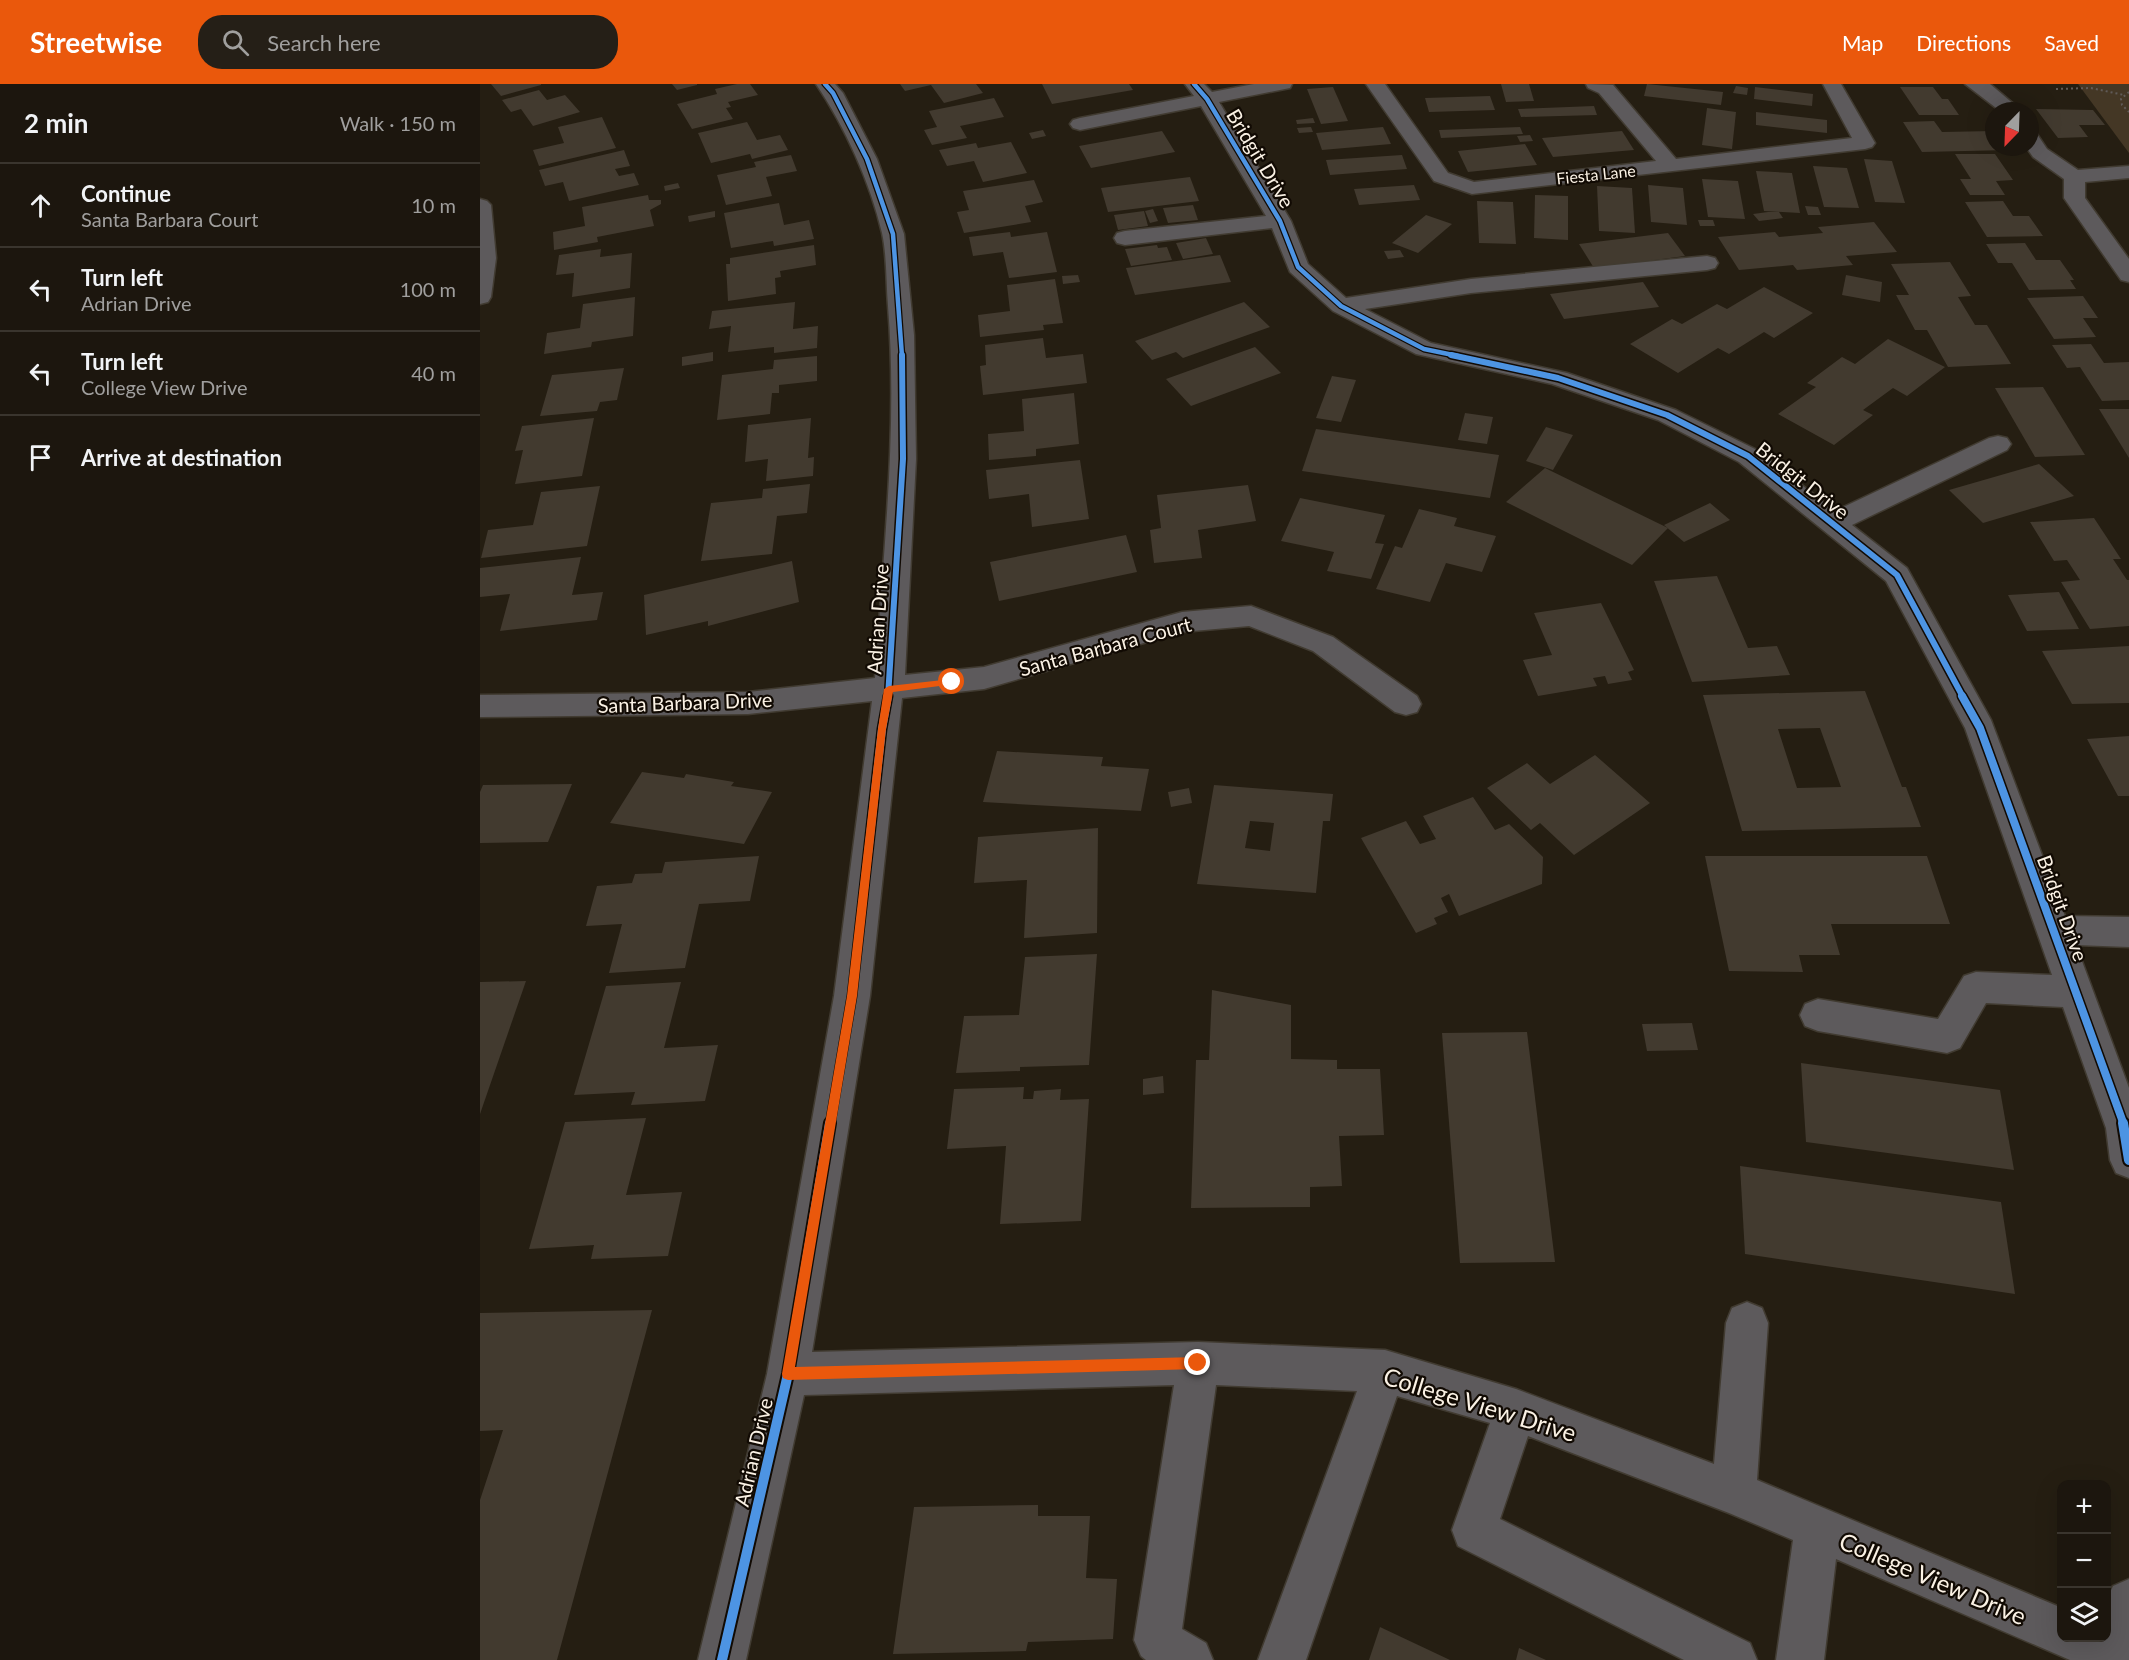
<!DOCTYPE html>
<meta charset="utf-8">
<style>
:root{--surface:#1c160e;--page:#251f17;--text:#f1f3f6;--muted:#a09f9e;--line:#3a352e;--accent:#ea580c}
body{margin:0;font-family:Lato,sans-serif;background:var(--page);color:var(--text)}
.controls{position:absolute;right:18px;bottom:18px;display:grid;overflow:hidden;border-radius:12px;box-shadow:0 6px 24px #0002}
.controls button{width:54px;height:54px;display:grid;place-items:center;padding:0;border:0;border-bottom:2px solid var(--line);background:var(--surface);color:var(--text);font:30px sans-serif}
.compass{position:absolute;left:1505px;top:18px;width:54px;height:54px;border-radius:50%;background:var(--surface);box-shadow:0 6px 24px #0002;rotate:203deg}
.stop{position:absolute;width:18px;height:18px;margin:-14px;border:4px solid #ea580c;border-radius:50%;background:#fff}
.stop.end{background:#ea580c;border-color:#fff;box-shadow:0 2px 6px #0008}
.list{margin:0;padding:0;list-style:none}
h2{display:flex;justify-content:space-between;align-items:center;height:78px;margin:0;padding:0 24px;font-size:26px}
h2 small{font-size:20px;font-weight:400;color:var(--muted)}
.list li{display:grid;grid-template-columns:39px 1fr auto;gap:18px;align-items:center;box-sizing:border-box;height:84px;padding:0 24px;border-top:2px solid var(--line)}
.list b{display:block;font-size:22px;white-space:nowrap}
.list p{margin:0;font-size:20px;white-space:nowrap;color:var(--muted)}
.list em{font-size:20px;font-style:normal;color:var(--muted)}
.icon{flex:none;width:33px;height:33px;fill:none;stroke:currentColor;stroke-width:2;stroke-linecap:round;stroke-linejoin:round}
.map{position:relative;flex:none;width:1649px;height:1576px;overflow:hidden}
header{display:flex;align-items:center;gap:36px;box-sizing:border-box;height:84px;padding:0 30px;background:var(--accent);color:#fff}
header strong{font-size:28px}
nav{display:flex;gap:33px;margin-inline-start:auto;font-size:21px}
.search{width:420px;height:54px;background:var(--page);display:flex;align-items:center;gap:15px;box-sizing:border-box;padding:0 21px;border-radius:24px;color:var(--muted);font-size:22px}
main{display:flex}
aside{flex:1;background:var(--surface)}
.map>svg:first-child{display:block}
.green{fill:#443725}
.building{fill:#423a2f;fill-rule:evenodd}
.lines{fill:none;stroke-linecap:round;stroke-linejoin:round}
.minor-casing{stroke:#413b31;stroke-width:3}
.path{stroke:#605b58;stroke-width:2;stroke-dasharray:2 3;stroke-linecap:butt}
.minor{fill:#5d5a5c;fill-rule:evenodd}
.cycleway-far3-casing{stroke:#110a03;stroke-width:7}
.cycleway-far2-casing{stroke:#110a03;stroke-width:9}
.cycleway-far1-casing{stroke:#110a03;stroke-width:11}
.cycleway-casing{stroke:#110a03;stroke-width:14}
.cycleway-far3{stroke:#4d94e3;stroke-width:4.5}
.cycleway-far2{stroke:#4d94e3;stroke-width:6}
.cycleway-far1{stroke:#4d94e3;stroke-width:8}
.cycleway{stroke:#4d94e3;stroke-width:10}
.route{fill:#ea580c}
.labels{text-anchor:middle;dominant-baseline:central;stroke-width:4.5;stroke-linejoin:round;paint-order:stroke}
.far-street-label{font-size:16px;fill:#fbf2e5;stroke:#110a03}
.street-label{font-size:20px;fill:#fbf2e5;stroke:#110a03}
.near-street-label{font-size:24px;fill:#fbf2e5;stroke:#110a03}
</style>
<header>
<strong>Streetwise</strong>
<div class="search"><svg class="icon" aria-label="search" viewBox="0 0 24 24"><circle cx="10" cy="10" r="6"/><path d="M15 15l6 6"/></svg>Search here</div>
<nav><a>Map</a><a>Directions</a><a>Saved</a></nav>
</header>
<main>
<aside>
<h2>2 min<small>Walk · 150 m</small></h2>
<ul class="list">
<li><svg class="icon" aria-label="ahead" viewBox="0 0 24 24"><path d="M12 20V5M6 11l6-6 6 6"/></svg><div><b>Continue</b><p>Santa Barbara Court</p></div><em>10 m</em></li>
<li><svg class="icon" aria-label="left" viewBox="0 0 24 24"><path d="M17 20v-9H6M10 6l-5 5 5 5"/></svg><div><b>Turn left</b><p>Adrian Drive</p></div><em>100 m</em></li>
<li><svg class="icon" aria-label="left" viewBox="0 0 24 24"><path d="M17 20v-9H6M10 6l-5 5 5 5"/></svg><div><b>Turn left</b><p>College View Drive</p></div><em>40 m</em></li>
<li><svg class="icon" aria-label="arrive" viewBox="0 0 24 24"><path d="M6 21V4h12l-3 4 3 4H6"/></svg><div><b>Arrive at destination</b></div></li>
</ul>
</aside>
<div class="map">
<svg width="1649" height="1576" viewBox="0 0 1649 1576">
<rect width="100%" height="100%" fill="#251e12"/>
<polygon class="green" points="1598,0 1649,0 1649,69"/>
<g class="building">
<polygon points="11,0 61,0 61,1 21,12"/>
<polygon points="192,0 217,0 217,1 197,6"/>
<polygon points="257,0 270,0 278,11 248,18 251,23 246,24 253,35 212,45 197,20 237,10 235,5"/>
<polygon points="420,0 496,0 503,9 464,19 451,1 425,7"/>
<polygon points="562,0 649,0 653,6 572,20"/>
<polygon points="1021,0 1049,0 1054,17 1026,18"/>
<polygon points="1167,0 1243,8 1241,21 1164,12"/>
<polygon points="1256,2 1268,4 1267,11 1253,9"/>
<polygon points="853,3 868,37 841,40 827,5"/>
<polygon points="1275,3 1333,10 1332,22 1274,15"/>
<polygon points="1420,3 1453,3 1462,15 1468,15 1479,31 1439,31"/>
<polygon points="59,6 67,16 85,11 100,28 53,42 41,25 31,28 22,16"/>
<polygon points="1010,12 1015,26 949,28 945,14"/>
<polygon points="514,14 524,33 480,42 487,54 452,61 444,46 457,43 449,27"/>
<polygon points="1114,22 1117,31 1041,33 1038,25"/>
<polygon points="1227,24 1256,28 1252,65 1222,61"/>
<polygon points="1556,25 1613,26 1625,41 1599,41 1608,53 1578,54"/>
<polygon points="1276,28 1347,36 1347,49 1276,41"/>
<polygon points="122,33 136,64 59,82 53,66 84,59 78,43"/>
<polygon points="833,34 835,39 817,40 816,36"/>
<polygon points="1454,37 1462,48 1514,47 1514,63 1527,63 1529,66 1442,68 1423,38"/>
<polygon points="267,38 277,56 300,51 308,66 272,75 270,70 231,79 218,49"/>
<polygon points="831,43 833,48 819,49 817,44"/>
<polygon points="903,43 911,60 842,66 836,49"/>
<polygon points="1040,43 1043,50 961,54 959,46"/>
<polygon points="563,46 566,52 552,55 549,49"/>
<polygon points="682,47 695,68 611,84 599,62"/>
<polygon points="1142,47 1154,66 1073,73 1062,54"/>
<polygon points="1050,51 1053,57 1040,58 1037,52"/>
<polygon points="531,58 547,89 503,98 494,77 467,82 459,66 496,59 498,64"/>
<polygon points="1045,60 1057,81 988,88 978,67"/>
<polygon points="144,66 150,82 135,85 139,92 154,89 159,101 89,117 83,98 65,102 59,86"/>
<polygon points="1475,70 1515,70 1533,96 1516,97 1525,111 1490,111 1480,95 1491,95"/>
<polygon points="311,71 317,87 286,93 292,112 246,121 237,91 276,83 274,78"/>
<polygon points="922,71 927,85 850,91 846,76"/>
<polygon points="1384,75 1412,77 1425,119 1395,118"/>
<polygon points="1333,82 1367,84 1379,124 1344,123"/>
<polygon points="1276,87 1312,89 1320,129 1284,127"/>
<polygon points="710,93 719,117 628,128 621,104"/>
<polygon points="1222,95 1258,97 1265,135 1228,133"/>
<polygon points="554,96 563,118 545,122 551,138 484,149 477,128 489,126 483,107"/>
<polygon points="198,99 200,104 185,107 184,102"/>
<polygon points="934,101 940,116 879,121 874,105"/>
<polygon points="1168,101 1203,104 1207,141 1171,138"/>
<polygon points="1117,102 1152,104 1155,149 1119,147"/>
<polygon points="168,111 169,116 181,116 181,120 170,126 174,142 117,153 118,158 74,166 73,148 105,142 102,123"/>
<polygon points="1055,111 1088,112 1088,156 1054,154"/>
<polygon points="997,117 1033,118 1036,160 999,159"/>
<polygon points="1523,117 1533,132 1549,132 1563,152 1507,153 1485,118"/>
<polygon points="299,119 304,141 329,136 334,155 294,162 293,157 251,164 244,129"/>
<polygon points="713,121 718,136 688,139 683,124"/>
<polygon points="1325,122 1338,123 1341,131 1328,131"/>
<polygon points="673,125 678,137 670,139 665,127"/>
<polygon points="235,127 235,133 209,138 208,132"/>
<polygon points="664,127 668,142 638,146 634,131"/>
<polygon points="1288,128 1299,128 1303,134 1279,137 1273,130"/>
<polygon points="946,131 972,140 938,169 912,159"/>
<polygon points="1218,136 1233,136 1235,142 1220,142"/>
<polygon points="1394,138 1417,168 1366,172 1373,181 1317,186 1313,181 1259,186 1238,153 1295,148 1299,153 1343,149 1338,143"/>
<polygon points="530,148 531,153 567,148 577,188 529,194 523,168 493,172 489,153"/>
<polygon points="1188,149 1205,172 1114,184 1099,160"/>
<polygon points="726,154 733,170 703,175 696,159"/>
<polygon points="1545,159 1556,176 1580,176 1594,196 1590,196 1596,205 1549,206 1532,179 1518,179 1506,160"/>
<polygon points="334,161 336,181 300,187 301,193 295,194 296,210 248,217 246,180 250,180 250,174"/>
<polygon points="677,161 678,164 687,163 692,176 651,182 645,165"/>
<polygon points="121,165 120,173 152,169 150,204 92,213 94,189 76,191 79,171"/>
<polygon points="920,166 924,173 908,175 904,167"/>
<polygon points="740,171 751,198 655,211 646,184"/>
<polygon points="1470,178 1491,212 1478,213 1495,241 1507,241 1531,280 1468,283 1447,246 1435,246 1416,211 1429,211 1411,180"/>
<polygon points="598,191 600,198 583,200 582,192"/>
<polygon points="1366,191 1402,198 1400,218 1362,211"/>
<polygon points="575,195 583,239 563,241 564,246 500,253 498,231 530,227 527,201"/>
<polygon points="1163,198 1179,223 1084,235 1070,210"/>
<polygon points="1284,203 1333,229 1294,254 1284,248 1249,270 1238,264 1198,289 1150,260 1192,235 1202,240 1237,220 1247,225"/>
<polygon points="1603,212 1618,234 1603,234 1616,253 1574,255 1547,214"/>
<polygon points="155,213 153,252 112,258 111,263 64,270 67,249 100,244 103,220"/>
<polygon points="315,218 313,245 338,242 337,264 294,269 294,263 248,268 251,242 229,245 232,227"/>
<polygon points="764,218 790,243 703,274 696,268 672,276 655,257"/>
<polygon points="563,254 566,274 603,270 607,299 503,311 500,282 506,281 505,261"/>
<polygon points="1408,255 1465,283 1427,312 1413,304 1383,326 1393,331 1354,361 1298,330 1336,303 1327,299 1362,273 1375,280"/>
<polygon points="1611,260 1624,279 1649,278 1649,316 1622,317 1600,283 1587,284 1572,261"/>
<polygon points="775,263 801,289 711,322 686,295"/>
<polygon points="233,268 233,277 202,282 202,273"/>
<polygon points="337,272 337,297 299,301 299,309 292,309 290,330 237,336 242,291 293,285 294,276"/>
<polygon points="144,284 137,316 120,318 117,327 60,332 72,291"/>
<polygon points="852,292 876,296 861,338 836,334"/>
<polygon points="1563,303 1605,371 1555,373 1515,304"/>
<polygon points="594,309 599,360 556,365 556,372 509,376 508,350 544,347 542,315"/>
<polygon points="1619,325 1649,325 1649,374"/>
<polygon points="985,329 1013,333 1007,360 978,356"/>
<polygon points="114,334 102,392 35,400 43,366 35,367 42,342"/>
<polygon points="331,334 328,374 334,373 333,392 286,397 288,375 265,378 268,341"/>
<polygon points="1066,343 1093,351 1073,386 1046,377"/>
<polygon points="836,345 1019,371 1010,414 822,387"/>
<polygon points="600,376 609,435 552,443 549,410 509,415 506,386"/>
<polygon points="1559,380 1594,412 1503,439 1469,406"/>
<polygon points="1065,384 1188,444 1152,481 1026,418"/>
<polygon points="330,400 327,429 297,432 292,470 221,477 231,419 282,414 283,405"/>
<polygon points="768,401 776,437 718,446 722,474 674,479 670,446 681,444 677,411"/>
<polygon points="120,402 107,462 1,474 8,446 53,441 61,408"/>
<polygon points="820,414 905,431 895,459 904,460 891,495 847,487 854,468 801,457"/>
<polygon points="1230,419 1250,436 1204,458 1184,441"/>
<polygon points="939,425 977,434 974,442 1016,452 1002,488 966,479 950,518 896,505 915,462 922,464"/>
<polygon points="1614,434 1641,475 1633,475 1647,496 1649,496 1649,542 1610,545 1581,498 1600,496 1587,476 1574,477 1550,438"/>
<polygon points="646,451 657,488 519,517 510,478"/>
<polygon points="101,473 92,511 123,508 117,536 20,547 30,510 0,513 0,484"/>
<polygon points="312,477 319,518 228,542 228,537 166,551 164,511"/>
<polygon points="1237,492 1268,564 1297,562 1310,591 1212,598 1174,497"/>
<polygon points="1579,508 1599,545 1547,547 1528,511"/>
<polygon points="1121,519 1154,586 1148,588 1152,596 1128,600 1125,592 1113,594 1117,602 1058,612 1043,576 1072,571 1054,529"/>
<polygon points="1649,562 1649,619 1592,620 1562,567"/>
<path d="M 1385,607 L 1422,703 L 1426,703 L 1441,743 L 1262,747 L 1223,611 ZM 1340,644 L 1361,703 L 1317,704 L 1298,645 Z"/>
<polygon points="1649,652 1649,712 1638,712 1607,655"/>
<polygon points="517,667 623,673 621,682 669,685 661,727 503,718"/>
<polygon points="1115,671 1170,719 1094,771 1060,739 1051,746 1007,704 1047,679 1070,700"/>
<polygon points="162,688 204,694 206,690 254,698 251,702 292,708 264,760 130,739"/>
<polygon points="92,700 68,758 0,759 0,708 3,701"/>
<path d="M 734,701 L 853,710 L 850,737 L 843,737 L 836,809 L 717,800 ZM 770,737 L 794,739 L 790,767 L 765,764 Z"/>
<polygon points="709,704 712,719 691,723 688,708"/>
<polygon points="993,713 1015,746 1029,740 1063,773 1062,800 979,832 969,810 961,814 968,828 954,834 957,840 936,849 881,754 926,737 940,760 956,755 943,732"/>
<polygon points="618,744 617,849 544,854 547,796 494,799 498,753"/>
<polygon points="279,772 270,817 219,820 205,884 129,889 142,840 106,842 117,802 152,799 155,790 182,789 185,778"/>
<polygon points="1225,772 1447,772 1470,840 1351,840 1360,871 1319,871 1323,888 1249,887"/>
<polygon points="617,870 609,981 540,983 540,987 476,989 484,932 539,931 545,873"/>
<polygon points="46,897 0,1030 0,898"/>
<polygon points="201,898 184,964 238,961 225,1017 151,1021 155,1008 94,1011 126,902"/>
<polygon points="732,906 811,921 811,975 857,976 857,985 900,985 904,1051 859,1052 862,1102 830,1103 830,1123 711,1124 716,976 729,976"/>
<polygon points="1212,939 1218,966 1167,967 1162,940"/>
<polygon points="1047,948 1075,1178 980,1179 962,949"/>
<polygon points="1321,979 1520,1006 1534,1086 1326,1058"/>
<polygon points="683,992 684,1009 663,1011 663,995"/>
<polygon points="544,1003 543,1015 553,1015 554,1007 581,1005 580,1016 609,1015 601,1137 520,1140 526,1062 467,1065 474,1005"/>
<polygon points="166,1034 146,1111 202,1108 188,1172 111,1175 114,1161 49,1165 85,1038"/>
<polygon points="1260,1082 1521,1118 1535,1210 1265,1170"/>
<polygon points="172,1226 77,1576 0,1576 0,1416 23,1346 0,1347 0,1229"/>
<polygon points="558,1421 558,1432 610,1432 606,1494 637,1495 633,1555 548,1558 546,1567 413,1570 434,1423"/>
<polygon points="900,1543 970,1576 889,1576"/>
<polygon points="1039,1564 1066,1576 1036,1576"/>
</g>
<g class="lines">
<g class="minor-casing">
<g id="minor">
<path d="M 336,0 L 355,0 L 363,9 L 397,75 L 424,150 L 434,251 L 436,375 L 425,591 L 504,583 L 702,528 L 771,522 L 853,553 L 937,612 L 941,620 L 937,628 L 926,631 L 915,628 L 833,567 L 769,542 L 702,548 L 504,605 L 422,614 L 390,912 L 332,1268 L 718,1258 L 905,1266 L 1036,1305 L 1234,1380 L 1246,1239 L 1252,1224 L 1267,1218 L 1282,1224 L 1288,1239 L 1277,1396 L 1582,1524 L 1582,1554 L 1626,1554 L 1626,1517 L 1633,1502 L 1649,1495 L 1649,1576 L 1590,1576 L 1356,1475 L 1344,1576 L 1296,1576 L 1313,1456 L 1249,1429 L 1048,1352 L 1020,1435 L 1270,1559 L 1277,1576 L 1204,1576 L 978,1462 L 972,1446 L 1010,1339 L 917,1312 L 826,1576 L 778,1576 L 877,1307 L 736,1301 L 702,1545 L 726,1559 L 733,1576 L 666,1576 L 661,1572 L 654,1556 L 694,1301 L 324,1311 L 266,1576 L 218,1576 L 287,1290 L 354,912 L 392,617 L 268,630 L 0,633 L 0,611 L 268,608 L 395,594 C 403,471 418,345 408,222 C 406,198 407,172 402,149 C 390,98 365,43 336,0 Z"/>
<polygon points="705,0 724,0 732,8 774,0 812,0 810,4 739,18 811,137 828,180 866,214 991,195 1227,172 1235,174 1238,179 1235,184 1227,186 991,209 885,225 951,259 1087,289 1196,326 1277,366 1355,427 1509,354 1518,352 1527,354 1531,360 1527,366 1372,441 1427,484 1511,636 1585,832 1649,833 1649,863 1596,861 1649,1004 1649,1094 1636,1089 1630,1076 1626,1044 1583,923 1506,919 1480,964 1467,969 1338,947 1325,942 1320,931 1325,920 1338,915 1458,935 1484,892 1496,888 1572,891 1485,644 1406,497 1259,378 1178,336 1072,300 936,270 853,227 810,188 792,144 645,161 637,159 634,154 637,149 645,147 786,132 721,22 600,46 593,44 590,40 593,36 600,34 714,12"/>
<polygon points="886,0 905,0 968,89 994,98 1176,77 1119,9 1108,4 1106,0 1133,1 1196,75 1372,54 1343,0 1361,0 1395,59 1392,63 1385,65 992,110 954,97"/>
<polygon points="1485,0 1510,0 1542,27 1520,27"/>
<polygon points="1550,48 1557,50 1567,65 1598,86 1649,82 1649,94 1605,98 1605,114 1649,175 1649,198 1641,196 1584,114 1584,95 1553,73 1546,63 1550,63"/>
<polygon points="0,115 7,117 11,121 16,174 11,213 8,218 0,220"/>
</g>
</g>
<g class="path">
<polyline points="1576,5 1611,4 1644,11"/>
<polyline points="1649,8 1641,15 1642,21 1649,28"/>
</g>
<use href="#minor" class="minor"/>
<g class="cycleway-far3-casing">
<g id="cycleway-far3">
<polyline points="345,0 353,9 387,75 413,150 422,272"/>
<polyline points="714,0 727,15 800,137 818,183 861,222 944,265 978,272"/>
</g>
</g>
<g class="cycleway-far2-casing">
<g id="cycleway-far2">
<polyline points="971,271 1078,294 1187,331 1268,372 1417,491 1483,613"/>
<polyline points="408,613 423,375 422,271"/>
</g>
</g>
<g class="cycleway-far1-casing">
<g id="cycleway-far1">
<polyline points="1482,612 1500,644 1644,1041"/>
<polyline points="350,1041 372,912 402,645 408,612"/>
</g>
</g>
<g class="cycleway-casing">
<g id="cycleway">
<polyline points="1643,1039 1649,1076"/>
<polyline points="242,1576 308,1290 350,1039"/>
</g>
</g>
<use href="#cycleway-far3" class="cycleway-far3"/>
<use href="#cycleway-far2" class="cycleway-far2"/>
<use href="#cycleway-far1" class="cycleway-far1"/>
<use href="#cycleway" class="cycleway"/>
</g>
<polygon class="route" points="472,595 477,598 475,600 413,608 406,645 377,912 315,1283 718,1273 722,1274 724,1279 722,1283 718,1285 308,1296 303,1294 302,1290 367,912 398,645 404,605 409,602"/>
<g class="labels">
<g class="far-street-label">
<text transform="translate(1116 90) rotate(-6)">Fiesta Lane</text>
</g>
<g class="street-label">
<text transform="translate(781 74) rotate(59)">Bridgit Drive</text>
<text transform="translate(1323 396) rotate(38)">Bridgit Drive</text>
<text transform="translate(397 535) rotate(-86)">Adrian Drive</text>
<text transform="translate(625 562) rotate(-15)">Santa Barbara Court</text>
<text transform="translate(205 618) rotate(-2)">Santa Barbara Drive</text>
<text transform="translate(1583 824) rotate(70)">Bridgit Drive</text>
<text transform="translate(273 1368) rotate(-77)">Adrian Drive</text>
</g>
<g class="near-street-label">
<text transform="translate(1000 1320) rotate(17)">College View Drive</text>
<text transform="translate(1453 1494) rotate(23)">College View Drive</text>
</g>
</g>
</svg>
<div class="controls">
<button>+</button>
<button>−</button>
<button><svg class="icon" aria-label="layers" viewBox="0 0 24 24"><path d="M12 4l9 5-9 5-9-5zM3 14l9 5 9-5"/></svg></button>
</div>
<svg class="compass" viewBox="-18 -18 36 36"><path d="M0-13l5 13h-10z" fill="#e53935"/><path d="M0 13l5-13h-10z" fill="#a09f9e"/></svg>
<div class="stop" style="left:472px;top:598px"></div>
<div class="stop end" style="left:718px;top:1279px"></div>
</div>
</main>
